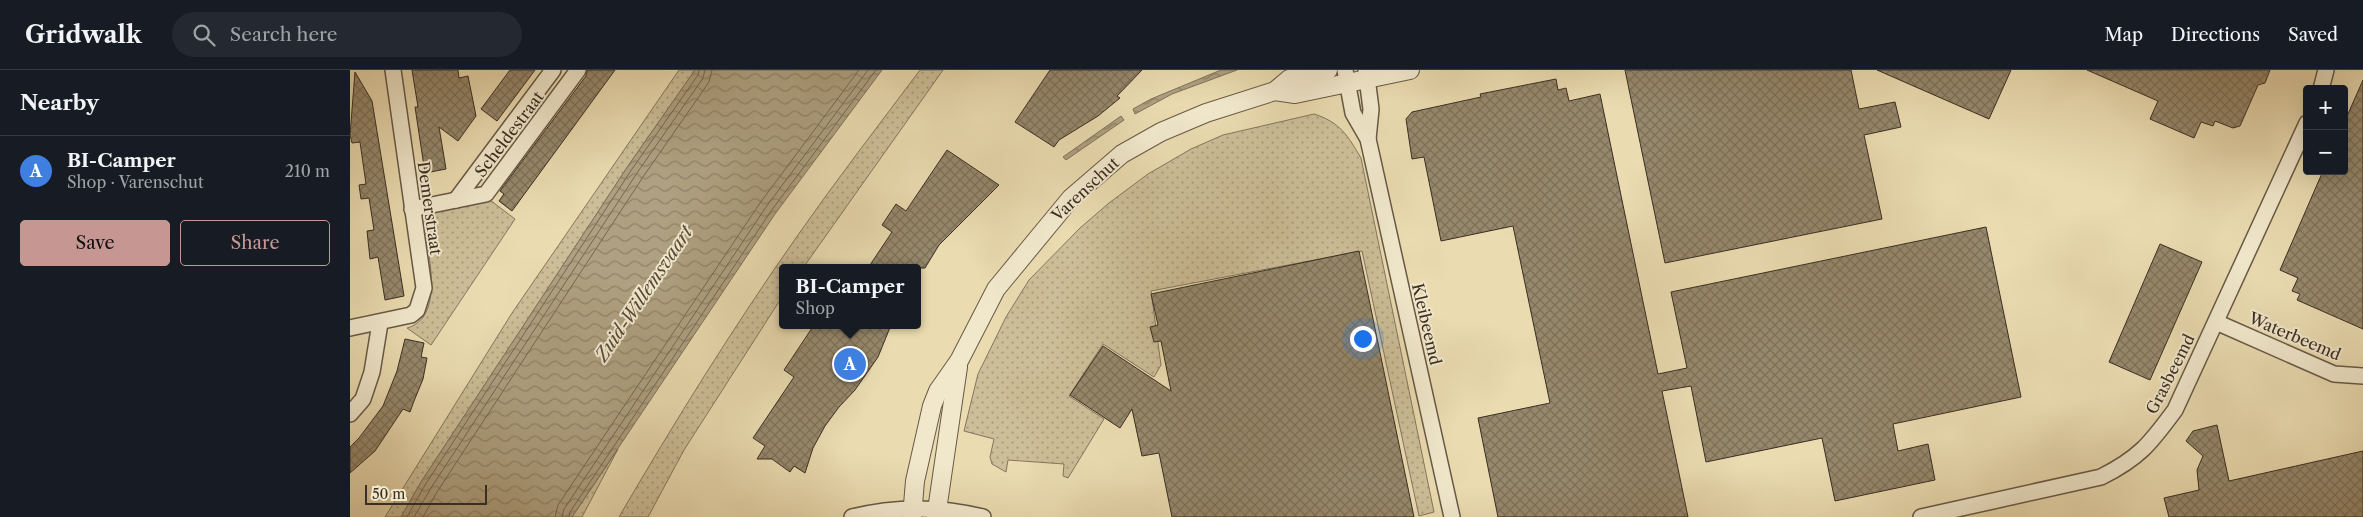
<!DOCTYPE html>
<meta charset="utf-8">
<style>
:root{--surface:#171b24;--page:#242831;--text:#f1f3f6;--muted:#9ea1a6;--line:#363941;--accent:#c59692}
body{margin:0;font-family:"Libre Caslon Text",serif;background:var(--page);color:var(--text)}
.controls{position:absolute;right:15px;top:15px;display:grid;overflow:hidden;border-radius:5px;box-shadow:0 5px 20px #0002}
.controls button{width:45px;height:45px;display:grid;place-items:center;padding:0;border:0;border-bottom:1px solid var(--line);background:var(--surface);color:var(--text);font:25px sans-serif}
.scale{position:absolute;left:15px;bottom:12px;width:122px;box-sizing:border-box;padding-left:5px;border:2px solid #3b2e23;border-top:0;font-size:14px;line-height:18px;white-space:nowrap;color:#3b2e23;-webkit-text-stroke:4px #f1e8cc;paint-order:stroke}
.you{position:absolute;left:1012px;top:268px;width:18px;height:18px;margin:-12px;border:4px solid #fff;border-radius:50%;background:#1a73e8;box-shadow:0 0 0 8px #1a73e833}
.badge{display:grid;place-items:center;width:32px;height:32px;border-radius:50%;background:var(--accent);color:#fff;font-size:16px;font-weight:700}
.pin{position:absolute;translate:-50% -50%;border:2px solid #fff;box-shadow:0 1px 5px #0006}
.popup{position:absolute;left:429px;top:194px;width:142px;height:65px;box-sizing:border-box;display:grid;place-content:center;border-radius:5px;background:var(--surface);filter:drop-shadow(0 1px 4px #0005);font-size:16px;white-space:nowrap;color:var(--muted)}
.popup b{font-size:19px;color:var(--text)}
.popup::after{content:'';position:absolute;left:50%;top:100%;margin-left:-10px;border:10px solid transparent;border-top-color:var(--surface)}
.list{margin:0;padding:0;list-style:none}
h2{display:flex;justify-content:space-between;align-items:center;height:65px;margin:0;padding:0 20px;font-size:21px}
h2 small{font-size:16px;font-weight:400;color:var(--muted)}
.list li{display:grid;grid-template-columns:32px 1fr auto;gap:15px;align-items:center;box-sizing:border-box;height:70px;padding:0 20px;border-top:1px solid var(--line)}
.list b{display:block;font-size:19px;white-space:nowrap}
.list p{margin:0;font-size:16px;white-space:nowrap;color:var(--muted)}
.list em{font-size:16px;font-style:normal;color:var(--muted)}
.actions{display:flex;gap:10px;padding:15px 20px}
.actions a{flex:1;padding:11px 0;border:1px solid var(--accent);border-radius:5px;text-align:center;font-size:18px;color:var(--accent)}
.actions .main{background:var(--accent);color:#111}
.icon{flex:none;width:28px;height:28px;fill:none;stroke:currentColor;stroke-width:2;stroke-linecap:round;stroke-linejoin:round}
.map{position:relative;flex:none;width:2013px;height:447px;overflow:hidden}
header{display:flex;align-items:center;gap:30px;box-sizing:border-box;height:70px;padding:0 25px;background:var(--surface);border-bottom:1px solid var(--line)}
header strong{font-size:24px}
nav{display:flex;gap:28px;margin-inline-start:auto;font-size:18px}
.search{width:350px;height:45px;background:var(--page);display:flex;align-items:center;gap:12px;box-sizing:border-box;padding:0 18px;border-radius:28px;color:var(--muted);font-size:19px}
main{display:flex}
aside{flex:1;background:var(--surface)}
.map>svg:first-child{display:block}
.grass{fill:url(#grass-dots);stroke:#84765e}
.water{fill:url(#water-waves);stroke:#80725b}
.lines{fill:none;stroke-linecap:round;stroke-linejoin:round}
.shore{stroke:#746752;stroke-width:1}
.building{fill:url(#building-cross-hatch);stroke:#3b2e23}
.minor-casing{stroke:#675946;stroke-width:18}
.tertiary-casing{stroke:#675946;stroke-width:20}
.minor{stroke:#f1e8cc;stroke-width:15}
.tertiary{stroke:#f1e8cc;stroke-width:18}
.labels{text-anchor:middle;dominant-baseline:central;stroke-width:4;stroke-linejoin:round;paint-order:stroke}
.street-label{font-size:16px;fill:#3b2e23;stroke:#f1e8cc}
.water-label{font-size:18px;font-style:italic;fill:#584a3a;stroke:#f1e8cc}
</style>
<header>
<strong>Gridwalk</strong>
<div class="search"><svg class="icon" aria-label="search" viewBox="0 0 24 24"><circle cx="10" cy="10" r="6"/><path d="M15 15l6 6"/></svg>Search here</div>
<nav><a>Map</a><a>Directions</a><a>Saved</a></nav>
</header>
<main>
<aside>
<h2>Nearby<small></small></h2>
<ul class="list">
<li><span class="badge" style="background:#3f7fe0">A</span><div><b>BI-Camper</b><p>Shop · Varenschut</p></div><em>210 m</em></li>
</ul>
<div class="actions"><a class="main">Save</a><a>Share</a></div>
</aside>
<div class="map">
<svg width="2013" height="447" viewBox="0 0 2013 447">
<defs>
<pattern id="grass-dots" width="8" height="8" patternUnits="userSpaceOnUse" patternTransform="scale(1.25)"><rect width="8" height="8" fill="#ccbe98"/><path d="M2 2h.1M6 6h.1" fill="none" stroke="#a79b7c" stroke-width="1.8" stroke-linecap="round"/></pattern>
<pattern id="water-waves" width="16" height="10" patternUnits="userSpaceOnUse" patternTransform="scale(1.25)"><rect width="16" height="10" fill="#aea080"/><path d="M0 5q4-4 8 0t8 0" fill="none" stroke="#8f8368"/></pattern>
<pattern id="building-cross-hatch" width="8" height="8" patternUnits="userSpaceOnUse" patternTransform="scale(1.25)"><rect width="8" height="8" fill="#96886c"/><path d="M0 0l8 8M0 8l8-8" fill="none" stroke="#7c7058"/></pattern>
</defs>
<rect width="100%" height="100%" fill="#eadbb0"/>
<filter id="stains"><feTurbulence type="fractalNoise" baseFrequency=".004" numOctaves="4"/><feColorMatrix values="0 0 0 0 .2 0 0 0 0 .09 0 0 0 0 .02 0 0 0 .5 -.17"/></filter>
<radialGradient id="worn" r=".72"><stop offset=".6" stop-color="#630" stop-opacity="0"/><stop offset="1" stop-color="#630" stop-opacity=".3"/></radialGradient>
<g class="grass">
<polygon points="329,0 345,0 278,96 71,412 51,447 35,447 162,243"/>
<path d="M 570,0 L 593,0 L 453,198 L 432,198 L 432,227 L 334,380 L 298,447 L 269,447 C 325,351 384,256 448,165 C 487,109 529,55 570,0 Z"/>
<path d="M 964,44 C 990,52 998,66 1011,88 L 1084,442 L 1069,446 L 1012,181 L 801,221 L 811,295 L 804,307 L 753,274 L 719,326 L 754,349 L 718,408 L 713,406 L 714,394 L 658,390 L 656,402 L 642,394 L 640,387 L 644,369 L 614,361 L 628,304 L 656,247 L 679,210 L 730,158 L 759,133 L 798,104 L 841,79 L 873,65 Z"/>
<path d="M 140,130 L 165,149 L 81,275 L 57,258 C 98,247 76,172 71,144 Z"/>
<polygon points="268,379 232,447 222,447"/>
</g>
<g class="water">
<polygon points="345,0 532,0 425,144 222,447 51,447 71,412 278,96"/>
<polygon points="871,0 887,0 822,24 785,44 783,39 801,29"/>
<polygon points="771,46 774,50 716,90 713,87"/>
</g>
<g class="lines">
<g class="shore">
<polyline points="57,447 75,415 282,99 348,5 349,0"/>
<polyline points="64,447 81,418 287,103 353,8 355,0"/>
<polyline points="73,447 87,422 293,107 359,12 362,0"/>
<polyline points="205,447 208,435 410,133 509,0"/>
<polyline points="212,447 214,439 416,137 518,0"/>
<polyline points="219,447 220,442 421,141 526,0"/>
</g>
</g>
<g class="building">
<polygon points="62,0 108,0 109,8 118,6 126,46 108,71 89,57 96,99 75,103 65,37 68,37"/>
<polygon points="160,0 185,0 147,51 131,39"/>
<polygon points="237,0 265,0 162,141 149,131 154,124 150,121 236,6"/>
<polygon points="700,0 792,0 767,26 770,28 748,46 709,70 704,77 665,52"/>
<polygon points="1275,0 1501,0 1509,39 1545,32 1551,57 1514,65 1532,149 1315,193"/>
<polygon points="1527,0 1661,0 1639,49"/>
<polygon points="1737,0 1920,0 1915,13 1908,15 1890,56 1883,58 1865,51 1863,56 1851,52 1844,68 1800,49 1808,31"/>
<polygon points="5,2 22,31 54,226 35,230 28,187 20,189 17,161 24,160 19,128 11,129 9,115 16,114 10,72 2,73 0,65"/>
<polygon points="1206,9 1208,20 1216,18 1219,31 1250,24 1308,304 1337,298 1321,222 1636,157 1671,327 1543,354 1548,381 1578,374 1585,410 1485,431 1472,368 1356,392 1341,316 1312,321 1338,447 1148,447 1128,348 1200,333 1163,156 1091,171 1074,87 1062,89 1056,49 1062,42 1131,27 1130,24"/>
<polygon points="2013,10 2013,259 1947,230 1950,224 1942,221 1948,208 1930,200 1973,101 1994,101 1994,53"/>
<polygon points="597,80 649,115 589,175 575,198 518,198 542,162 532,155 546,134 556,141"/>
<polygon points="1810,174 1852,192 1800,310 1759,292"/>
<polygon points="1009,181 1064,447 822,447 809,383 792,386 782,339 770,358 720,325 753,276 821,321 811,271 804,272 800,257 808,255 801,224"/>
<polygon points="464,255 541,255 528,287 505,320 489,337 475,356 463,378 455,403 444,396 440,402 422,389 407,389 415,376 403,368 444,307 434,300"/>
<polygon points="55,269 74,273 71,287 77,288 73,309 64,331 60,342 53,339 25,381 0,403 0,377 9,368 33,336 47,301"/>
<polygon points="1867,355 1879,411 2013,381 2013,447 1819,447 1814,428 1849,420 1847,400 1853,386 1836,371 1843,361"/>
</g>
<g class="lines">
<g class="minor-casing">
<g id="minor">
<polyline points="995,0 1003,43 1018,69 1102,447"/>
<polyline points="1016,0 1021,39 1018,69"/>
<polyline points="1971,19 1976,0"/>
<polyline points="106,130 203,0"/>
<polyline points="62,139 136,124 228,0"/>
<polyline points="1866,252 1984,304 2013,306"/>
<polyline points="0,258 61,245 67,240 74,218 43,0"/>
<polyline points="0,344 13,329 22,302 30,253"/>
<path d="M 502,447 C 546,436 588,436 633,447"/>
<path d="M 1571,447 L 1751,407 C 1789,388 1800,374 1825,340 L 1957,53"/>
</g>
</g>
<g class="tertiary-casing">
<g id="tertiary">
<polyline points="925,21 939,9 978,0"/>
<polyline points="562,447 565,411 582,336 588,321 609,291 646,219 721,128 772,84 811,62 856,43 925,21 945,24 1060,0"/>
<polyline points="586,447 608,297"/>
</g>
</g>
<use href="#minor" class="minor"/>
<use href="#tertiary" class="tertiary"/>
</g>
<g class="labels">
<g class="street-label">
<text transform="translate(159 64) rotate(-53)">Scheldestraat</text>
<text transform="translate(735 119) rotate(-43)">Varenschut</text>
<text transform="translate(80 138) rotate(82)">Demerstraat</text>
<text transform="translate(1077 254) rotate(77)">Kleibeemd</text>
<text transform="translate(1945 266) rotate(23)">Waterbeemd</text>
<text transform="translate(1820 304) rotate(-63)">Grasbeemd</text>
</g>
<g class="water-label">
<text transform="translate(294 224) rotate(-56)">Zuid-Willemsvaart</text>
</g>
</g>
<rect width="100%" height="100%" filter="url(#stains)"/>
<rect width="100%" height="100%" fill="url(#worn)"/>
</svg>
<div class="controls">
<button>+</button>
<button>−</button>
</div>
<div class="scale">50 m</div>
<div class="you"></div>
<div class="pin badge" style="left:500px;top:294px;background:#3f7fe0">A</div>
<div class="popup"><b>BI-Camper</b>Shop</div>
</div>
</main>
